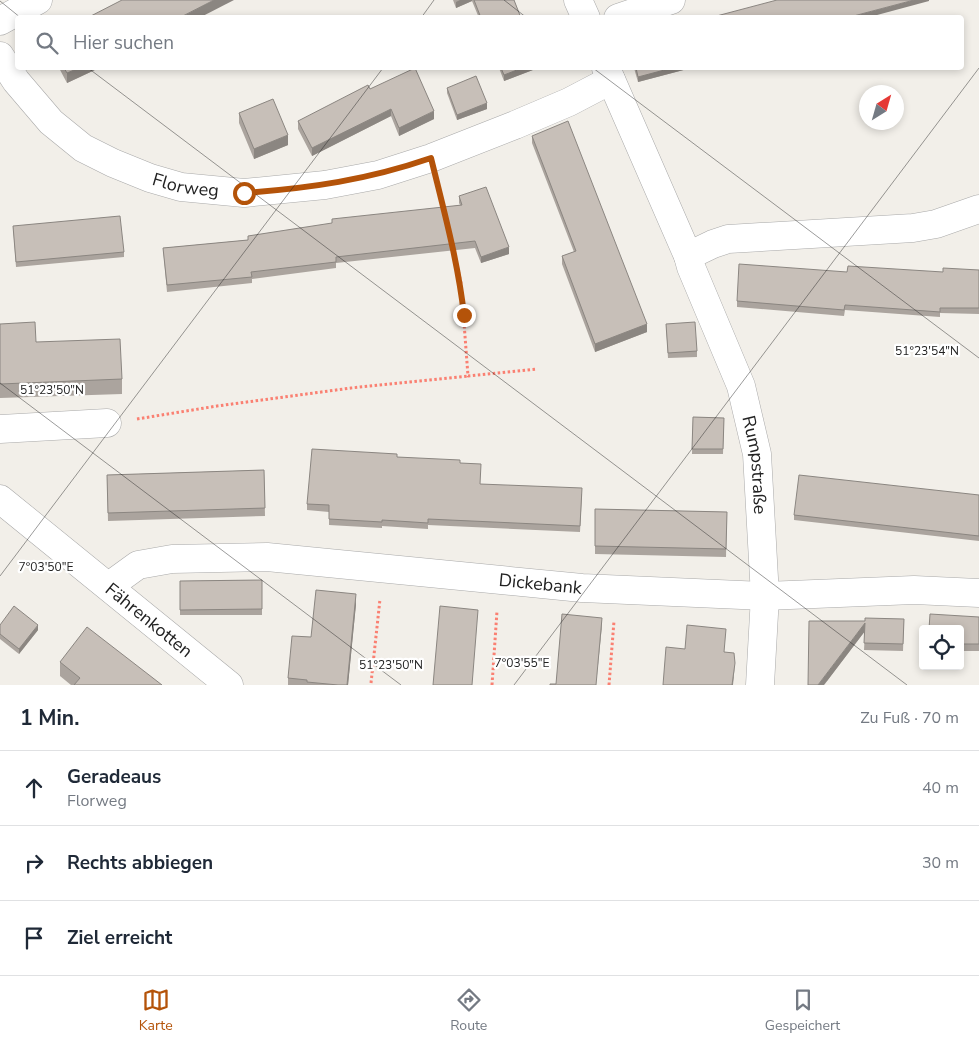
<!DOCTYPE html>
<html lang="de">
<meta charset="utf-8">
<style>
:root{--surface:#fff;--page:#f2f2f3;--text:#1f2937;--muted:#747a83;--line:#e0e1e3;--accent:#b45309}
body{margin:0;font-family:"Nunito Sans",sans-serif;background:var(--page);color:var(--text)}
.controls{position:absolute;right:15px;bottom:15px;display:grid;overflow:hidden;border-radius:5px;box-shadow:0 2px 8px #0003}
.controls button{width:45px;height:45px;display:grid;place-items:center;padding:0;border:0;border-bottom:1px solid var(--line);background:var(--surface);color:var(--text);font:25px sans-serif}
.compass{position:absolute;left:859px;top:85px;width:45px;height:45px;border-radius:50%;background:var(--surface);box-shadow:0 2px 8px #0003;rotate:37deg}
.stop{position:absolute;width:15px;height:15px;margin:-11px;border:4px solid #b45309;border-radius:50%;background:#fff}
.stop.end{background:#b45309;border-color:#fff;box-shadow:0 1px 5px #0008}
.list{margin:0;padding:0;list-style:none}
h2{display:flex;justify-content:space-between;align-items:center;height:65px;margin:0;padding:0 20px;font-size:21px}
h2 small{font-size:16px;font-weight:400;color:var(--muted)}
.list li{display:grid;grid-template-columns:32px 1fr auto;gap:15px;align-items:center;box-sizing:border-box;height:75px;padding:0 20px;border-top:1px solid var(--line)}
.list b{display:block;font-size:19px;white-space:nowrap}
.list p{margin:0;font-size:16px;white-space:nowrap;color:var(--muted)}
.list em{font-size:16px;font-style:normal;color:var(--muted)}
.icon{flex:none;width:28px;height:28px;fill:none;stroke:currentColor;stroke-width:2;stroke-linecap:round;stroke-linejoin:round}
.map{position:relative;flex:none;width:979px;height:685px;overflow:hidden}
.search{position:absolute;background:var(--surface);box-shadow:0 2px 8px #0003;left:15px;right:15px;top:15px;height:55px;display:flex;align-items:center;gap:12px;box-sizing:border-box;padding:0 18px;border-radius:5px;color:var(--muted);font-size:19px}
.sheet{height:290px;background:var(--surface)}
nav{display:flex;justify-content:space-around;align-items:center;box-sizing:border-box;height:70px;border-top:1px solid var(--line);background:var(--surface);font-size:14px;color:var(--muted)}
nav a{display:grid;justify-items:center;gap:2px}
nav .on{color:var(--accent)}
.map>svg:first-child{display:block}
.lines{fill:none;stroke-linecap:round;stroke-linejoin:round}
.street-casing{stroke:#a9a9a9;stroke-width:29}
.path{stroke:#fa8072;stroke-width:3;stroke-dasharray:2.5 2.5;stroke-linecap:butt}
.street{stroke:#fff;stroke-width:28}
.wall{fill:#aba49e}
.shaded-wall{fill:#8b8681}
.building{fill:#c7bfb8;stroke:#8b8681}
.route{stroke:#b45309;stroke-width:6}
.ticks{fill:none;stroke:#222;stroke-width:1;stroke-opacity:0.45}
.labels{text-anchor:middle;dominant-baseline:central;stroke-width:4.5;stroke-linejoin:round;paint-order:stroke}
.street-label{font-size:18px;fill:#222;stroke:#fff}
.ticks-label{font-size:12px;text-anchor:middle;fill:#222;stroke:#fff;stroke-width:4.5;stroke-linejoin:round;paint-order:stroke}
</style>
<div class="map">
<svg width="979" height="685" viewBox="0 0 979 685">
<rect width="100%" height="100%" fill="#f2efe9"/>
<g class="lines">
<g class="street-casing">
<g id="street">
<polyline points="578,0 586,18"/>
<polyline points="618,18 671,0"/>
<polyline points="0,21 38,0"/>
<path id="s1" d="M 0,56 L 16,81 L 51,122 L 83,148 L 113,163 L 150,178 L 181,187 L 244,193 L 325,185 L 378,175 L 431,158 L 515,125 L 569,102 L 611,80"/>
<path id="s2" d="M 606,68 L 688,256 L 691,267 L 741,386 L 757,454 L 765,596 L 760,685"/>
<polyline points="688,256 713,244 728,239 913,228 936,224 979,209"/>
<polyline points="0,429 107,423"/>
<path id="s3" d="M 0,499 L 229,685"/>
<path id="s4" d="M 109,586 L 138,565 L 172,559 L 267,557 L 582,588 L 765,596 L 914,590 L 979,593"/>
</g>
</g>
<g class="path">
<polyline points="438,189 444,209"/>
<polyline points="453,247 461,283 468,376 537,369"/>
<polyline points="137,419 217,406 351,388 468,376"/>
<polyline points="371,683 380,599"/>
<polyline points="492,685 497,611"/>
<polyline points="609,685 614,621"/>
</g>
<use href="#street" class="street"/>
</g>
<g class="wall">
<polygon points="453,0 514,0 521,18 479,18 472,1 456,8"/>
<polygon points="59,68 99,68 67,83"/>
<polygon points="499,68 538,68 504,81"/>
<polygon points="634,68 691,68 638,82"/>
<polygon points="447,88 487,109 457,120 447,93"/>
<polygon points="370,89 434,119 399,136 391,116 312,156 298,129 298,121"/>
<polygon points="239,113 288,145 254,159 239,123"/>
<polygon points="532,136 647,332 595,352 562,264 562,256 574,252 532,143"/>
<polygon points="459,196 509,254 481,263 475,248 336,263 336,268 252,279 252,283 167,292 163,248 248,240 460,205 459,203"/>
<polygon points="13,226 124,252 124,257 16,267"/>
<polygon points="979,270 979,314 940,313 940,317 845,310 844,316 737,307 737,301 847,272 943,272"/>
<polygon points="0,324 36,342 122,379 122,394 0,398"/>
<polygon points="666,324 697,351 697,357 668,358"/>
<polygon points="693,417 724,418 723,454 692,454"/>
<polygon points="397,457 460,463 480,484 582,494 580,532 428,525 428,529 382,526 382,528 329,525 329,512 307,510 307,504"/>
<polygon points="264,470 265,516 108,521 107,475"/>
<polygon points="979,495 979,541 794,520 794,515"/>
<polygon points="595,509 727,512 726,557 595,554"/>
<polygon points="262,580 262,615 180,615 180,581"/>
<polygon points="356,604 348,685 288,685 288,678 311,637"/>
<polygon points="979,617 979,651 961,651 960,629"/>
<polygon points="904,619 903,651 864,650 865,631 824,685 865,621"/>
<polygon points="0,625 38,630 19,654 0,639"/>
<polygon points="60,662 162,685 71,685 60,676"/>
</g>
<g class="shaded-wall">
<polygon points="214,0 234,0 199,18 179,18"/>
<polygon points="460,0 472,0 472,1 456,8 456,2"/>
<polygon points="914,0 929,0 929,1 866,18 846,18"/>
<polygon points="79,68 99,68 67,83 67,73"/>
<polygon points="522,68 538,68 504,81 504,75"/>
<polygon points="672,68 691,68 638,82 638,77"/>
<polygon points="487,103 487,109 457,120 457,115"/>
<polygon points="391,109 391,116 312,156 312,148"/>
<polygon points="434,111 434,119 399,136 399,128"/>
<polygon points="288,135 288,145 254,159 254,149"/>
<polygon points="509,247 509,254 481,263 481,257"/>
<polygon points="647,324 647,332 595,352 595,344"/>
<polygon points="356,594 356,604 348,685 347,685"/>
<polygon points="602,618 602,625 596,685"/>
<polygon points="865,623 865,631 824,685 818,685"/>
<polygon points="38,625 38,630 19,654 19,649"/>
<polygon points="735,663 733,685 732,685"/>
</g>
<g class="building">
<polygon points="122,0 214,0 179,18 87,18"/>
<polygon points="474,0 514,0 521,18 481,18"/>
<polygon points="777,0 914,0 846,18 709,18"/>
<polygon points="64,68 79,68 67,73"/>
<polygon points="415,68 434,111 399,128 391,109 312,148 298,121 368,85 370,89"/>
<polygon points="501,68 522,68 504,75"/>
<polygon points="636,68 672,68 638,77"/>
<polygon points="476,76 487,103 457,115 447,88"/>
<polygon points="273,99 288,135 254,149 239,113"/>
<polygon points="568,121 647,324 595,344 562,256 576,251 532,136"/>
<polygon points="486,187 509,247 481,257 475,241 336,257 336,262 251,272 252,277 167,285 163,248 248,240 248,236 332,223 332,219 462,205 459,196"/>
<polygon points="120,216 124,252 16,262 13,226"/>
<polygon points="739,264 847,272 848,266 943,272 943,268 979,270 979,308 940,308 940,312 845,305 844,310 737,301"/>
<polygon points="35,322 36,342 120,339 122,379 0,384 0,324"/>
<polygon points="695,322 697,351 668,353 666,324"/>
<polygon points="693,417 724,418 723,449 692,449"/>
<polygon points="312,449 397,454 397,457 460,460 460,463 481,464 480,484 582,488 580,526 428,519 428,523 382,520 382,522 329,519 329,505 307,504"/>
<polygon points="264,470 265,508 108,513 107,475"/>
<polygon points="799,475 979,495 979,536 794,515"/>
<polygon points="595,509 727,512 726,549 595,546"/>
<polygon points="262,580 262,609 180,610 180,581"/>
<polygon points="316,590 356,594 347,685 338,685 307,682 307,680 288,678 292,636 311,637"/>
<polygon points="14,606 38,625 19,649 0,634 0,625"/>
<polygon points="440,606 478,610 472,685 433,685"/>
<polygon points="562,614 602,618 596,685 550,685 550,684 556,684"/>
<polygon points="930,614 979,617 979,644 961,644 960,629 929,629"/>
<polygon points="865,618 904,619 903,644 864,643 865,623 818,685 808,685 809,621 865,621"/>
<polygon points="687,625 726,629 724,652 734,653 735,663 732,685 663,685 666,647 685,649"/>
<polygon points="87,627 162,685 74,685 80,678 60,662"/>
</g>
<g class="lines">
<path class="route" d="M 244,193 C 311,188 367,180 431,158 C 444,211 458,262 464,315"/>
</g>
<path class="ticks" d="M 504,0 L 527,18M 0,1 L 21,18M 421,18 L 434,0M 88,68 L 907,685M 593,68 L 979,358M 0,383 L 401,685M 0,576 L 383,68M 514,685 L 979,68"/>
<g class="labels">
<g class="street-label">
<text stroke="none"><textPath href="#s1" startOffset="235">Florweg</textPath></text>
<text stroke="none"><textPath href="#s2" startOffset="426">Rumpstraße</textPath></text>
<text stroke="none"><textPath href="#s4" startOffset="440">Dickebank</textPath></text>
<text stroke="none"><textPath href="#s3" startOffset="192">Fährenkotten</textPath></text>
</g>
</g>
<g class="ticks-label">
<text x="927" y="355">51°23'54"N</text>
<text x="52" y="394">51°23'50"N</text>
<text x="46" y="571">7°03'50"E</text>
<text x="522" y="667">7°03'55"E</text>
<text x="391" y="669">51°23'50"N</text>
</g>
</svg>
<div class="controls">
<button><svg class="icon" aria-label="locate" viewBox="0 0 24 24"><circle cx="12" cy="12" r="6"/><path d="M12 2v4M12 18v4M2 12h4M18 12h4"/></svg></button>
</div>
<svg class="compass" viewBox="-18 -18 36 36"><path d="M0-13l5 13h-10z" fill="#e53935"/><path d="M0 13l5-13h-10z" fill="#747a83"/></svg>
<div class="stop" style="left:244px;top:193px"></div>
<div class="stop end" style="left:464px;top:315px"></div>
<div class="search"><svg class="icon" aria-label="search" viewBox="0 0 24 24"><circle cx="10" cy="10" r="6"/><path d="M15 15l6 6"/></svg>Hier suchen</div>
</div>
<section class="sheet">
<h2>1 Min.<small>Zu Fuß · 70 m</small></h2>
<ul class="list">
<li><svg class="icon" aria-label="ahead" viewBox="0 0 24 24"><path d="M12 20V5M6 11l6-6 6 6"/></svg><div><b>Geradeaus</b><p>Florweg</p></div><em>40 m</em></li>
<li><svg class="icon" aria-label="right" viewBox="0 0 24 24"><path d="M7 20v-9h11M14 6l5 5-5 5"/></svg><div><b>Rechts abbiegen</b></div><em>30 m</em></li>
<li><svg class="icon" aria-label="arrive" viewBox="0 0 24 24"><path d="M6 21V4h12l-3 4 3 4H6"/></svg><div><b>Ziel erreicht</b></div></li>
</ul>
</section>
<nav>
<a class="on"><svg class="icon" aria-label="map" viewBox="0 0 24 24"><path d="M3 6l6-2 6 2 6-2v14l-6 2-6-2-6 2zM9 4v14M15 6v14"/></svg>Karte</a>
<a><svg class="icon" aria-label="directions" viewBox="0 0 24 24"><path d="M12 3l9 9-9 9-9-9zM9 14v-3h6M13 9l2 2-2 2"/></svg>Route</a>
<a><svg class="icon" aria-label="saved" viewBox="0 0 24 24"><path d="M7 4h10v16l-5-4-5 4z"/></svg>Gespeichert</a>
</nav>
